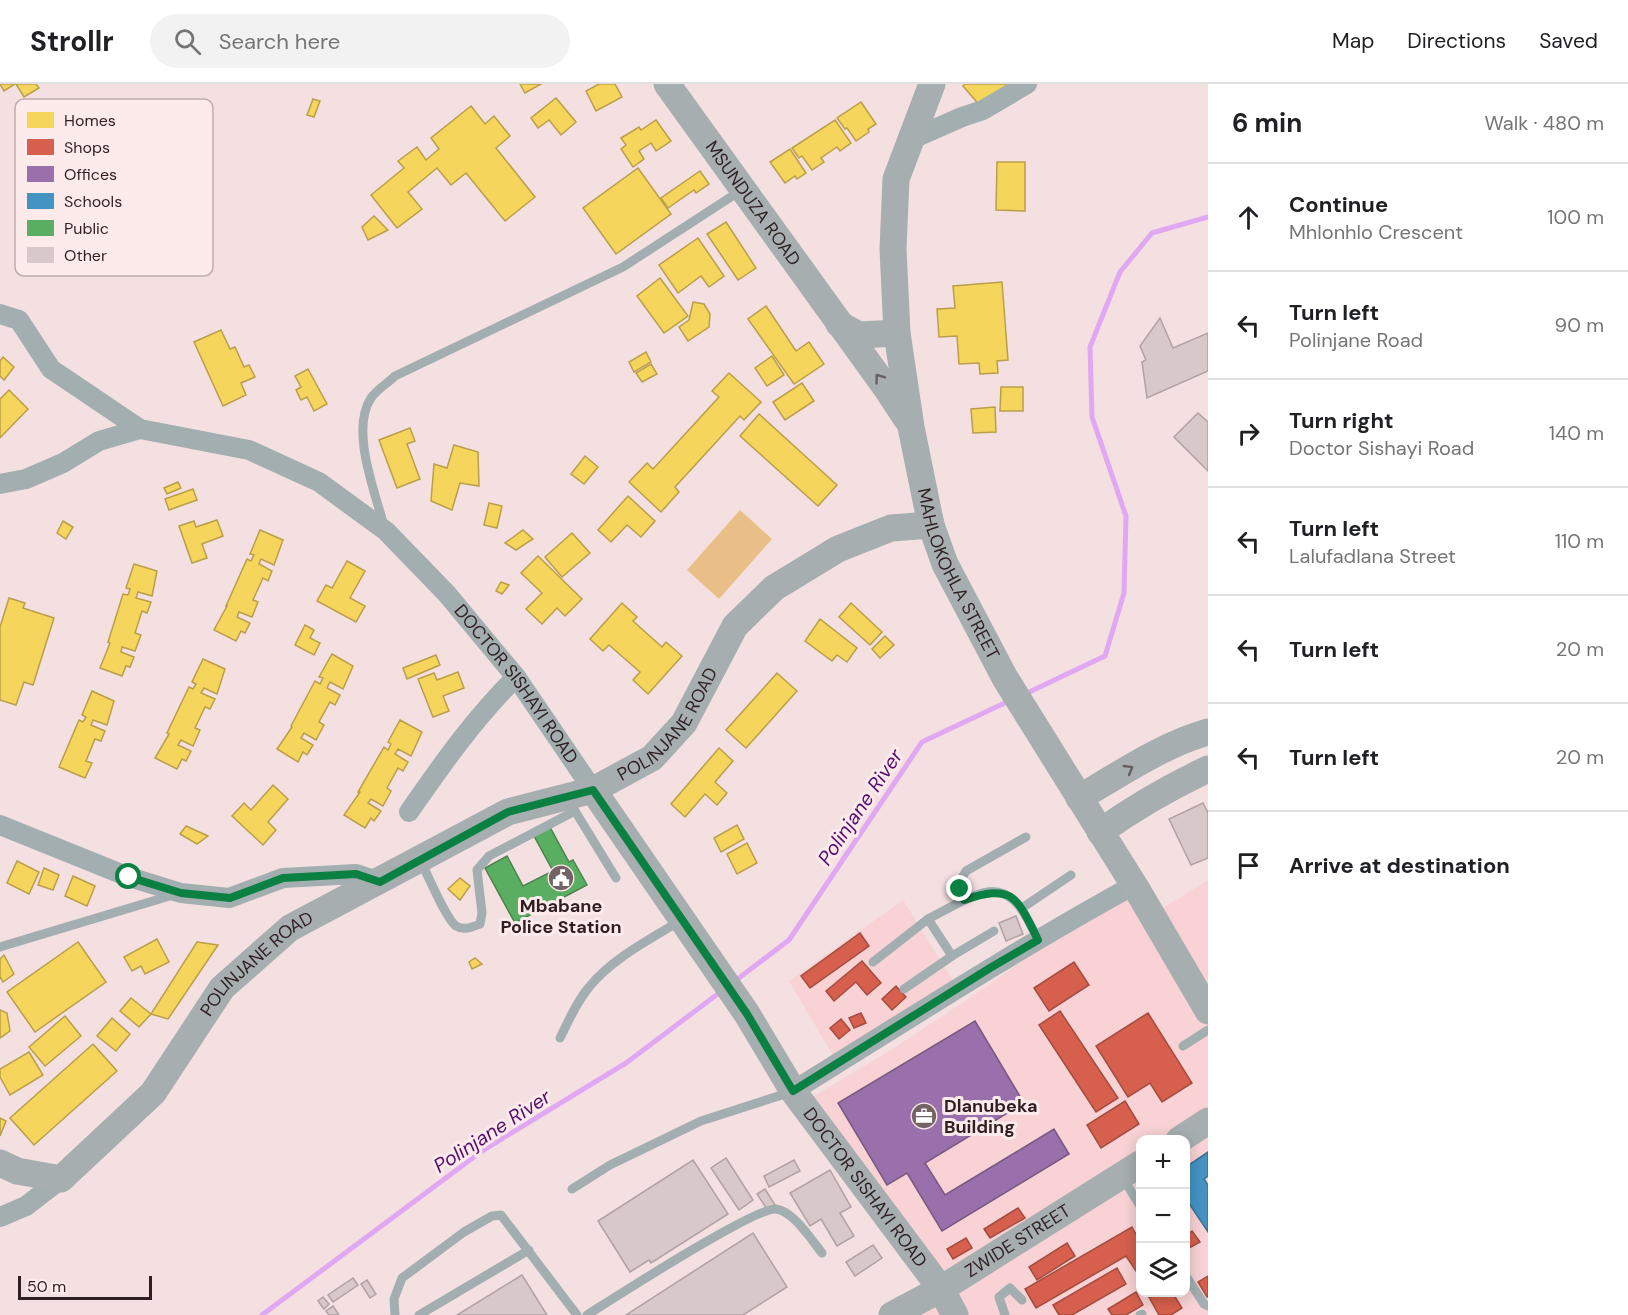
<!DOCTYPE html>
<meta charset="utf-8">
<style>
:root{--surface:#fff;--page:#f2f2f2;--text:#202124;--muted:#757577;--line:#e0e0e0}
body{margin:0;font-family:"DM Sans",sans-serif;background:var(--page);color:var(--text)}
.controls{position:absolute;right:18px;bottom:18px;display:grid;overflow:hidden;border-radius:12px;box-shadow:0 3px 15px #0003}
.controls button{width:54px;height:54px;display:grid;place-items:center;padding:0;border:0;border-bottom:2px solid var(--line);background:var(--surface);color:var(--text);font:30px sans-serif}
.scale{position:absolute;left:18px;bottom:15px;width:134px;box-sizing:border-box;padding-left:6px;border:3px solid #2f1f20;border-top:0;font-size:16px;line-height:21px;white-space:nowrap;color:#2f1f20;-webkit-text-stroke:4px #fdeaeb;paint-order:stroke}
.stop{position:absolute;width:18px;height:18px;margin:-14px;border:4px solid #0b8043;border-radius:50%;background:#fff}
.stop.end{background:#0b8043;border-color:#fff;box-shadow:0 2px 6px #0008}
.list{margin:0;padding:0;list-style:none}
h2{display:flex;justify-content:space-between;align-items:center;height:78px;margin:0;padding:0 24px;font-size:26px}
h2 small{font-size:20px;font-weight:400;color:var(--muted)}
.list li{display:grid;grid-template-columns:39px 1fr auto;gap:18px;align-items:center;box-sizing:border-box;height:108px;padding:0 24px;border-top:2px solid var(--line)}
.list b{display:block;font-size:22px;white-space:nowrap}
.list p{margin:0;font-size:20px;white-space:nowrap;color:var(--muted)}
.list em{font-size:20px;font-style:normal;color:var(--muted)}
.icon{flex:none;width:33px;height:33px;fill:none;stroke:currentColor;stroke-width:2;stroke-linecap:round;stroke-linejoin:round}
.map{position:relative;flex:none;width:1208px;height:1231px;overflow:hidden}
header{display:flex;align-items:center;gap:36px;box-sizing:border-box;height:84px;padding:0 30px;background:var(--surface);border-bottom:2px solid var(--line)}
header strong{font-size:28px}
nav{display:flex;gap:33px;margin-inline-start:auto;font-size:21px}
.search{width:420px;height:54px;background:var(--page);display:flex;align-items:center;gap:15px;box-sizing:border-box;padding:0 21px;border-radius:33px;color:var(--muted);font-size:22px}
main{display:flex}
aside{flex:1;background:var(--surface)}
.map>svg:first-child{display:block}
.built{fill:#f8d2d4;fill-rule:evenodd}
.green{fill:#eabe87}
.homes{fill:#f6d55c;stroke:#ba9e4a;stroke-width:1.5}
.shops{fill:#d6604d;stroke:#a44c40;stroke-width:1.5}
.offices{fill:#9970ab;stroke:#795881;stroke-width:1.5}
.schools{fill:#4393c3;stroke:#3d7092;stroke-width:1.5}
.public{fill:#5aae61;stroke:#4d834e;stroke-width:1.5}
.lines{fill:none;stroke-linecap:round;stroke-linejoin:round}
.stream{stroke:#e0a7f2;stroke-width:5}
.building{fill:#d9c8c9;stroke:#b2a1a2;stroke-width:1.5}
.lane{stroke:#a2aeaf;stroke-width:9}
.street{stroke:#a2aeaf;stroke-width:20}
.secondary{stroke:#a6aeaf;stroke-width:27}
.oneway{stroke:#655f60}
.route{stroke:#0b8043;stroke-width:8}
.labels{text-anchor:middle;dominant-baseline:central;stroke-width:6;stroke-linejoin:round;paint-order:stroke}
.street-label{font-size:18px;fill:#2f1f20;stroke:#fdeaeb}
.poi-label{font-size:18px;font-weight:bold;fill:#2f1f20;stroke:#fdeaeb}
.water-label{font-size:20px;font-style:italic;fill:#560d70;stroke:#fdeaeb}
.key{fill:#fdeaeb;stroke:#bfadae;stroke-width:1.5}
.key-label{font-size:16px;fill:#2f1f20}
</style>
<header>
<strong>Strollr</strong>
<div class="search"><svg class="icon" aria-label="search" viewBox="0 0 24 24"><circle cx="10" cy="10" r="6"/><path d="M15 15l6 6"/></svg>Search here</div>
<nav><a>Map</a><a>Directions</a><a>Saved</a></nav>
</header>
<main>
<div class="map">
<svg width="1208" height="1231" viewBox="0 0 1208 1231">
<rect width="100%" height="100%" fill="#f4e0e1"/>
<g class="built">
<path d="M 1208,796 L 1208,1231 L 892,1231 L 940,1205 L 806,1017 L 894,964 L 986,903 L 1074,839 L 1139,809 L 1152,831 ZM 1140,1056 L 1186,1056 L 1186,1208 L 1140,1208 Z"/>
<polygon points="903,816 953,897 834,973 789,897"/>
</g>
<polygon class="green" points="740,426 772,455 719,515 687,486"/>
<g class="homes">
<polygon points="0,0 15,0 4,7"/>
<polygon points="16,0 36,0 39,4 24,13"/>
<polygon points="520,0 541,0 525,9"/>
<polygon points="599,0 615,0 622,13 596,27 586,7"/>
<polygon points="965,0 1009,0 981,23 963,2"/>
<polygon points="556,14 576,38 561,51 549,36 538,44 531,34"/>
<polygon points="313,15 320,17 314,33 307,31"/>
<polygon points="861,18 876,40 868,45 869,48 856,57 847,44 845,45 837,34"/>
<polygon points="471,22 485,40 494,32 510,52 496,64 535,113 505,137 466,89 451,101 437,84 408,108 422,125 397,144 371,111 404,84 398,77 417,63 426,76 439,65 431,54"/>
<polygon points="656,36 671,57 656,67 651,59 639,67 644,75 633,83 621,65 626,61 621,54 639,43 641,46"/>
<polygon points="835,36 851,59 840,67 837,63 821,74 824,78 812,86 802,72 799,74 792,64"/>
<polygon points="790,65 806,89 797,95 795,92 785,99 770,78"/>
<polygon points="997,78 1025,78 1025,127 996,126"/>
<polygon points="638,84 671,130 616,170 583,124"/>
<polygon points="700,87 709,100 696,109 694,106 668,124 661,114"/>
<polygon points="374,132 388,146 368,156 362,143"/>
<polygon points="726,138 756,184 738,196 707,150"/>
<polygon points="698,154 724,192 709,203 701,192 678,209 659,181"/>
<polygon points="660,194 688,232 664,249 637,212"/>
<polygon points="1002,198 1008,276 997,277 998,289 980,290 979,279 959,280 957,252 939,253 937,225 955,224 953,202"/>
<polygon points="693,218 704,220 710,230 709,243 688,257 679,243 689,236"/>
<polygon points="766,222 796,267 809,258 824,280 794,300 748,235"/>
<polygon points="221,246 230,265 235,263 244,283 249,281 255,293 241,299 246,311 223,322 194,258"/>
<polygon points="646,268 651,278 634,288 629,278"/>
<polygon points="772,272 784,291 767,302 755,284"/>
<polygon points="3,273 14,283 4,296 0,292 0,277"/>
<polygon points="651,280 657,290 642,298 636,289"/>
<polygon points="308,285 327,320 314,327 307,313 301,316 296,306 301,303 295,292"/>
<polygon points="729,289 761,318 744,336 740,332 675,403 679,408 661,428 629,398 647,379 653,385 719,313 712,307"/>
<polygon points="802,299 814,317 785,336 773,318"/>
<polygon points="1001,303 1023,303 1023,327 1000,327"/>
<polygon points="9,306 28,325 0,354 0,315"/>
<polygon points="995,323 996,348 973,349 971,325"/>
<polygon points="759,330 837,401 818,422 740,352"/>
<polygon points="410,344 415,357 407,360 420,395 397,404 379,356"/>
<polygon points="454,361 478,368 479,402 460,399 452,426 431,417 434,380 447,384"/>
<polygon points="585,372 598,383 584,400 571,390"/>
<polygon points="178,398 181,404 167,410 164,404"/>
<polygon points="193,405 197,416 169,426 165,415"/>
<polygon points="628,412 655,437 641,453 627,441 611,458 598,446"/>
<polygon points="489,419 502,422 497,444 484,441"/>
<polygon points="217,436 223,452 202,460 207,474 192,479 179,442 194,437 196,443"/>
<polygon points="63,437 73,443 66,455 57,449"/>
<polygon points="260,446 283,456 274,481 261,475 259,480 272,487 268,497 263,494 253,516 258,518 252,533 239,528 237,533 250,539 245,549 241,547 236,557 214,546 227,522 226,522 247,475 251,477 254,471 250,470"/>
<polygon points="523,446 533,455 516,466 505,459"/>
<polygon points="572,449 590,469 562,493 545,473"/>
<polygon points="538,472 582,515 565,532 557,524 542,540 526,525 542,509 521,489"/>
<polygon points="347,477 365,487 350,514 365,522 356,538 317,517 326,501 332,504"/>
<polygon points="134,480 157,487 152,512 138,508 136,514 151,518 147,529 142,527 135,549 141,551 135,567 122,563 121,568 134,573 130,583 126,582 122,592 100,584 110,559 108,558 123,510 128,511 130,505 126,504"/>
<polygon points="501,498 509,501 502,510 496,507"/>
<polygon points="9,514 25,519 23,524 54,534 33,601 24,598 16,621 0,616 0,543"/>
<polygon points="622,519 637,533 633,537 662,563 666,558 682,572 648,610 633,596 640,588 609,561 603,567 590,555"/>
<polygon points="851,519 882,548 870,561 839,533"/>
<polygon points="820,535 857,564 847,578 837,571 832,577 805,557"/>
<polygon points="305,541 314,546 310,554 320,559 314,571 295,561"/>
<polygon points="885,552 894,561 880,574 872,565"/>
<polygon points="332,570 353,582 343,605 330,598 327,604 340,611 335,621 330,618 319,638 324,641 316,656 304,649 301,654 313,661 307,671 303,668 298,678 277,665 292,643 291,642 315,597 320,600 323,594 319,593"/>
<polygon points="436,571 440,581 407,595 403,584"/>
<polygon points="203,575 225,585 217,610 204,604 201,609 215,615 210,625 205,623 195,644 200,646 193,662 181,656 178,661 191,667 186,677 182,675 177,685 155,674 169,650 167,649 189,603 193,605 196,600 192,598"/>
<polygon points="458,588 464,604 443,612 449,627 433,633 418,595 434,589 437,596"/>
<polygon points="777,589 797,607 746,664 726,646"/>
<polygon points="92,607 114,617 107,641 93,636 91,641 105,647 101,657 95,655 86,677 92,679 85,694 59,683 79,636 83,638 86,633 82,631"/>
<polygon points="400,636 422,648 411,672 398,665 395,670 408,678 403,687 398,684 387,704 391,707 383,722 371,715 368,719 381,727 374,737 371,734 365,744 344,731 360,708 358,708 384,663 388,666 391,660 388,658"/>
<polygon points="719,664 733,677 715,698 727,709 717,721 705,710 685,733 671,720"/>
<polygon points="273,701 288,715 268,738 276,746 263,761 232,732 244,719 251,726"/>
<polygon points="737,741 744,755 721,768 714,754"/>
<polygon points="186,742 208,752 197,760 180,750"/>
<polygon points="747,759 757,779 737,790 727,770"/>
<polygon points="17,777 39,788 29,810 7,799"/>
<polygon points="44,784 59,791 53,806 38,801"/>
<polygon points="73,792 95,802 87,822 65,812"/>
<polygon points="460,794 470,802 460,816 448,805"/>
<polygon points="157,855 169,878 145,890 141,882 132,887 124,873"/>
<polygon points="78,858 106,898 35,948 7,908"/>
<polygon points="197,858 218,861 168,935 151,930"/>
<polygon points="4,871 14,890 3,898 0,893 0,875"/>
<polygon points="475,874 482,880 472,885 469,878"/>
<polygon points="131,914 151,930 139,943 120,927"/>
<polygon points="0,926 7,929 10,947 0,954"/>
<polygon points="65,932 81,952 45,982 29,963"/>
<polygon points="112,934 130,950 116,967 97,952"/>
<polygon points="93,960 117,987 34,1061 10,1034"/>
<polygon points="29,968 43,991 10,1011 0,993 0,985"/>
<polygon points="0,1034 6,1037 0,1052"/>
</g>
<g class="shops">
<polygon points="860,849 869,862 810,904 801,892"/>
<polygon points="862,877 881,899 867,911 856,898 834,917 826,907"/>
<polygon points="1074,878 1089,901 1049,927 1034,904"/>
<polygon points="896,902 906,913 892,926 882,915"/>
<polygon points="1060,927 1118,1014 1096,1028 1039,941"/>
<polygon points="861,929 866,939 854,944 849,934"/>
<polygon points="1148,929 1192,999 1162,1018 1150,999 1128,1013 1096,962"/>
<polygon points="841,935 850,946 839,955 830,944"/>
<polygon points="1125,1017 1139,1040 1101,1064 1087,1041"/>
<polygon points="1018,1124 1025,1134 990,1154 984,1145"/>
<polygon points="1132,1143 1140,1158 1140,1193 1126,1172 1036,1224 1025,1205"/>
<polygon points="1192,1147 1200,1158 1189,1164 1186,1160 1186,1152"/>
<polygon points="966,1154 972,1164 953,1175 947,1165"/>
<polygon points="1067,1159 1075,1172 1037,1196 1029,1183"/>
<polygon points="1117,1184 1126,1200 1072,1231 1059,1231 1053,1221"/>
<polygon points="1208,1192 1208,1213 1207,1213 1198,1198"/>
<polygon points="1136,1208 1143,1221 1126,1231 1112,1231 1108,1225"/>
<polygon points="1146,1208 1172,1208 1182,1224 1171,1231 1159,1231"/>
</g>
<polygon class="offices" points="975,937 1024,1019 925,1079 945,1111 1054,1045 1069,1070 942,1147 907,1089 887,1101 838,1019"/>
<polygon class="schools" points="1208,1068 1208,1092 1204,1095 1208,1101 1208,1148 1186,1115 1186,1083"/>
<polygon class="public" points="550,743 569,778 573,776 587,801 515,839 485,784 507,772 523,802 553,787 534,752"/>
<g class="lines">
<g class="stream">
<polyline points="1025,610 1105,572 1124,509 1126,432 1092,333 1090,263 1120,188 1152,149 1208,133"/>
<polyline points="735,897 789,856 922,658 1011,616"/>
<polyline points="262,1231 482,1067 626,979 723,906"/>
</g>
</g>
<g class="building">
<polygon points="1160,234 1173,264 1208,249 1208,287 1147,314 1142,278 1146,276 1140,262"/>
<polygon points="1198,329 1208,338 1208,387 1174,353"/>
<polygon points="1203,719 1208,729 1208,774 1191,781 1169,735"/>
<polygon points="1016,832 1023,850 1006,857 999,839"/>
<polygon points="726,1074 753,1116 739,1126 711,1084"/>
<polygon points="693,1076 728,1130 651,1179 649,1176 630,1188 598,1137"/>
<polygon points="794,1076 800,1087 769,1103 764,1092"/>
<polygon points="830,1086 851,1123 840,1129 854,1152 837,1162 821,1135 810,1142 790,1109"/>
<polygon points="765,1105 775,1121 767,1125 757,1110"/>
<polygon points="753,1149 787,1203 743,1231 626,1231"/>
<polygon points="873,1161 882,1174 855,1192 846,1178"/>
<polygon points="522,1191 547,1231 457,1231"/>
<polygon points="353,1194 358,1201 333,1218 328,1211"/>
<polygon points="367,1196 376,1210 370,1214 361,1200"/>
<polygon points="323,1213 329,1220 324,1225 318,1217"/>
<polygon points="333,1222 339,1231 329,1231 326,1227"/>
</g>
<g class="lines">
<g class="lane">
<path d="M 384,442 C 375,408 350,346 371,314 C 376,306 388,299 395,292 L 623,183 L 740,107"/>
<polyline points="572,722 616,794"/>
<path d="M 1026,753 L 966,787 C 959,798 959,804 964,816 C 970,814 976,811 982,809 C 1014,800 1027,833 1038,856"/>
<path d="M 421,778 C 428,791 446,835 456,842 C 464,847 472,843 480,840 L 482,829 L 477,786 L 489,772 L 575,727"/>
<polyline points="1022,824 1071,791"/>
<polyline points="928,835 952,872"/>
<polyline points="0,863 173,811"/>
<polyline points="873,878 928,835 964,816"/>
<polyline points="904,905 952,872 994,847"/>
<path d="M 560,954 C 569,936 577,917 590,902 C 614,873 650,856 681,836"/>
<polyline points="1183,962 1208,946"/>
<polyline points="1123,1094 1140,1122"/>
<polyline points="572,1105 610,1081 701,1037 791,1008"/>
<polyline points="1186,1192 1204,1220 1208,1222"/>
<polyline points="395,1231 394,1215 402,1194 464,1148 492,1132 501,1131 577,1231"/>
<polyline points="419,1231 529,1166"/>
<path d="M 587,1231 C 614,1214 755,1123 776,1125 C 793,1127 811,1155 822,1169"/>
<polyline points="1005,1231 999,1213 1010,1204 1022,1216"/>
<polyline points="1140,1231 1142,1230"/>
</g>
<g class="street">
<polyline points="912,55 962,33 983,26 1027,0"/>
<polyline points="0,230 19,236 51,285 140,345"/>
<path id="s1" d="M 0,400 L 26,395 L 63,379 L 99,357 L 140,345 L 249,366 L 319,398 L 386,447 L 447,510 L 516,593 L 593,706"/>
<path d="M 409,728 C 443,679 474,635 516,593"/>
<polyline points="0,741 129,793 181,809 229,814 283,794 356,790 380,798"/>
<path d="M 793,1007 C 906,937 1017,865 1134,801"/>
<polyline points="0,1133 26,1122 61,1095"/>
</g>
<g class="secondary">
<path id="s2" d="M 667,0 L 887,305 L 906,334"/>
<path id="s3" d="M 932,0 L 896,95 L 893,165 L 897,249 L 911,343 L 931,441 L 945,480 L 1005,594 L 1139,809 L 1208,927"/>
<polyline points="839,240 859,251 897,249"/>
<path id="s4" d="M 593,706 L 747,930 L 793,1007 L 941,1205 L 955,1231"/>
<path d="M 1079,714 C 1120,690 1162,661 1208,648"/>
<path d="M 1100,748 C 1135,723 1170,703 1208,685"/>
<polyline points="1179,1056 1208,1037"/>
<path id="s5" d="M 0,1079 L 17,1087 L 61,1095 L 153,1009 L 222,904 L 290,844 L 508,728 L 593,706 L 652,674 L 684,639 L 735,542 L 774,504 L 838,465 L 891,444 L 931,441"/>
<path id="s6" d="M 892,1231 L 941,1205 L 1140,1080"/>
</g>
</g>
<defs><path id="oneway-chevron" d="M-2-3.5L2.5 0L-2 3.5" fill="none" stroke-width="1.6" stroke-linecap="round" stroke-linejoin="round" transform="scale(1.5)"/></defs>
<g class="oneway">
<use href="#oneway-chevron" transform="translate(879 294) rotate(-126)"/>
<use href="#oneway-chevron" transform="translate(1129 685) rotate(-30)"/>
</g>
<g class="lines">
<path class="route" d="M 129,793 L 181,809 L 230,814 L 283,794 L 356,790 L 380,798 L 508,728 L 593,706 L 747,930 L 793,1007 L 990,884 L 1038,856 C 1017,814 1014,799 964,816 L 960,805"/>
</g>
<defs>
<g id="civic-disc" transform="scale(1.35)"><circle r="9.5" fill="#746364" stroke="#fdeaeb"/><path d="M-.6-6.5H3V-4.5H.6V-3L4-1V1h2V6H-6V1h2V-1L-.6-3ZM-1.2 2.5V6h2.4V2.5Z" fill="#fff"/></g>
<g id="office-disc" transform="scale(1.35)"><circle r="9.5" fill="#746364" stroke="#fdeaeb"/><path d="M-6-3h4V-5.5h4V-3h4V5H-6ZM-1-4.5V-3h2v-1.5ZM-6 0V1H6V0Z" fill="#fff"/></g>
</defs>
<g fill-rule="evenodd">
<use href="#civic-disc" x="561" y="794"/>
<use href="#office-disc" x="924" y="1032"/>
</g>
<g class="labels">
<g class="street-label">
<text stroke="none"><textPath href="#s2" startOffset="147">MSUNDUZA ROAD</textPath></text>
<text stroke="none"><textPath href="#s3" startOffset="506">MAHLOKOHLA STREET</textPath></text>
<text stroke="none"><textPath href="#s1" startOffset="624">DOCTOR SISHAYI ROAD</textPath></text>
<text stroke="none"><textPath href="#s5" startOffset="843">POLINJANE ROAD</textPath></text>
<text stroke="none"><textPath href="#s5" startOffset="357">POLINJANE ROAD</textPath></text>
<text stroke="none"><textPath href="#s4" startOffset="482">DOCTOR SISHAYI ROAD</textPath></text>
<text stroke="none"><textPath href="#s6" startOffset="146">ZWIDE STREET</textPath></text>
</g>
<g class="poi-label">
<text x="561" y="822">Mbabane<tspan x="561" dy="21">Police Station</tspan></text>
<text x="944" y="1022" text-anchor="start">Dlanubeka<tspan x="944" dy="21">Building</tspan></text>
</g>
<g class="water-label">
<text transform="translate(860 723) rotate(-56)">Polinjane River</text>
<text transform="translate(492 1047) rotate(-33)">Polinjane River</text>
</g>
</g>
<rect x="15" y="15" width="198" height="177" rx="9" class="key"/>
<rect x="27" y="28" width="27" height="16" fill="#f6d55c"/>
<rect x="27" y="55" width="27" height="16" fill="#d6604d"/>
<rect x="27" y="82" width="27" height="16" fill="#9970ab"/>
<rect x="27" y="109" width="27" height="16" fill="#4393c3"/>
<rect x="27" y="136" width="27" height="16" fill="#5aae61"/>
<rect x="27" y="163" width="27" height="16" fill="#d9c8c9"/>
<g class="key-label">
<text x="64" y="42">Homes</text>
<text x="64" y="69">Shops</text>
<text x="64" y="96">Offices</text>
<text x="64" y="123">Schools</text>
<text x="64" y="150">Public</text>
<text x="64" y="177">Other</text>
</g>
</svg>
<div class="controls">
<button>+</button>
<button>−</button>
<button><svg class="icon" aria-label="layers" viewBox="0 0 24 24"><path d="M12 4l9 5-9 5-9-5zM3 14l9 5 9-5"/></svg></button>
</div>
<div class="scale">50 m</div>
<div class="stop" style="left:129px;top:793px"></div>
<div class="stop end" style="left:960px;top:805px"></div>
</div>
<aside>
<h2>6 min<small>Walk · 480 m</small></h2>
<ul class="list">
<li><svg class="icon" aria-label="ahead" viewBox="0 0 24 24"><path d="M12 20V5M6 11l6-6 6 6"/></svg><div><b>Continue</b><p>Mhlonhlo Crescent</p></div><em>100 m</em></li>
<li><svg class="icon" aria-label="left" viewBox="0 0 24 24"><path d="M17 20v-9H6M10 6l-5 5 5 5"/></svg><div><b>Turn left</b><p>Polinjane Road</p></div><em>90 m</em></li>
<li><svg class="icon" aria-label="right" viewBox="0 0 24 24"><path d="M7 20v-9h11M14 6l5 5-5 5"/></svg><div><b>Turn right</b><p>Doctor Sishayi Road</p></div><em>140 m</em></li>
<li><svg class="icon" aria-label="left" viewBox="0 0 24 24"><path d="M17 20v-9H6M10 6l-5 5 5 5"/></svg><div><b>Turn left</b><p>Lalufadlana Street</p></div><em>110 m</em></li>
<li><svg class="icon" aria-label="left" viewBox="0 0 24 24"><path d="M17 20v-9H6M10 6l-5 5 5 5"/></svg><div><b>Turn left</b></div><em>20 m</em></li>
<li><svg class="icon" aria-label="left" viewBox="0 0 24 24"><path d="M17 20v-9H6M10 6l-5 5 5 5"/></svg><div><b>Turn left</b></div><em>20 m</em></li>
<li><svg class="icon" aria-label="arrive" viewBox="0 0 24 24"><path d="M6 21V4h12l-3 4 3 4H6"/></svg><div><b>Arrive at destination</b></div></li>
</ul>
</aside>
</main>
